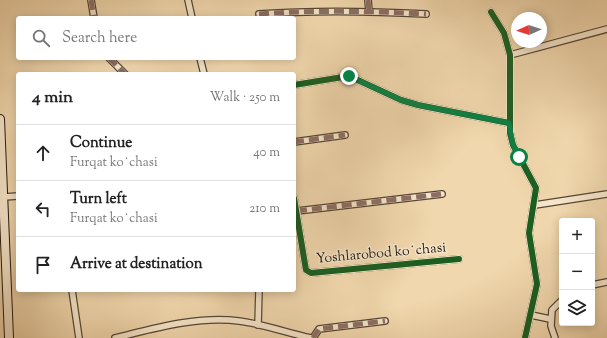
<!DOCTYPE html>
<meta charset="utf-8">
<style>
:root{--surface:#fff;--page:#f2f2f2;--text:#222;--muted:#767676;--line:#e0e0e0}
body{margin:0;font-family:"Sorts Mill Goudy",serif;background:var(--page);color:var(--text)}
.controls{position:absolute;right:12px;bottom:12px;display:grid;overflow:hidden;border-radius:4px;box-shadow:0 2px 10px #0003}
.controls button{width:36px;height:36px;display:grid;place-items:center;padding:0;border:0;border-bottom:1px solid var(--line);background:var(--surface);color:var(--text);font:20px sans-serif}
.compass{position:absolute;left:511px;top:12px;width:36px;height:36px;border-radius:50%;background:var(--surface);box-shadow:0 2px 10px #0003;rotate:267deg}
.stop{position:absolute;width:12px;height:12px;margin:-9px;border:3px solid #0b8043;border-radius:50%;background:#fff}
.stop.end{background:#0b8043;border-color:#fff;box-shadow:0 1px 4px #0008}
.list{margin:0;padding:0;list-style:none}
h2{display:flex;justify-content:space-between;align-items:center;height:52px;margin:0;padding:0 16px;font-size:17px}
h2 small{font-size:13px;font-weight:400;color:var(--muted)}
.list li{display:grid;grid-template-columns:26px 1fr auto;gap:12px;align-items:center;box-sizing:border-box;height:56px;padding:0 16px;border-top:1px solid var(--line)}
.list b{display:block;font-size:15px;white-space:nowrap}
.list p{margin:0;font-size:13px;white-space:nowrap;color:var(--muted)}
.list em{font-size:13px;font-style:normal;color:var(--muted)}
.icon{flex:none;width:22px;height:22px;fill:none;stroke:currentColor;stroke-width:2;stroke-linecap:round;stroke-linejoin:round}
.map{position:relative;flex:none;width:607px;height:338px;overflow:hidden}
.search{position:absolute;background:var(--surface);box-shadow:0 2px 10px #0003;left:16px;top:16px;width:280px;height:44px;display:flex;align-items:center;gap:10px;box-sizing:border-box;padding:0 14px;border-radius:4px;color:var(--muted);font-size:15px}
.panel{position:absolute;background:var(--surface);box-shadow:0 2px 10px #0003;left:16px;top:72px;width:280px;height:220px;border-radius:4px}
.map>svg:first-child{display:block}
.lines{fill:none;stroke-linecap:round;stroke-linejoin:round}
.street-casing{stroke:#544736;stroke-width:8}
.secondary-casing{stroke:#1f170e;stroke-width:10}
.street{stroke:#f6e5ca;stroke-width:5.5}
.secondary{stroke:#f6e5ca;stroke-width:8}
.quiet{stroke:#8d6e63;stroke-width:5;stroke-dasharray:10 5;stroke-linecap:butt}
.cycleway-casing{stroke:#f6e5ca;stroke-width:8}
.cycleway{stroke:#1b5e20;stroke-width:6}
.route{stroke:#0b8043;stroke-width:5}
.labels{text-anchor:middle;dominant-baseline:central;stroke-width:3;stroke-linejoin:round;paint-order:stroke}
.street-label{font-size:14px;fill:#1f170e;stroke:#f6e5ca}
</style>
<div class="map">
<svg width="607" height="338" viewBox="0 0 607 338">
<rect width="100%" height="100%" fill="#f1d7ad"/>
<filter id="stains"><feTurbulence type="fractalNoise" baseFrequency=".005" numOctaves="4"/><feColorMatrix values="0 0 0 0 .2 0 0 0 0 .09 0 0 0 0 .02 0 0 0 .5 -.17"/></filter>
<radialGradient id="worn" r=".72"><stop offset=".6" stop-color="#630" stop-opacity="0"/><stop offset="1" stop-color="#630" stop-opacity=".3"/></radialGradient>
<g class="lines">
<g class="street-casing">
<g id="street">
<polyline points="91,0 94,18"/>
<polyline points="188,0 192,18"/>
<polyline points="368,0 369,11"/>
<polyline points="491,12 504,33 510,55 510,133 513,145 536,188 529,233 537,284 525,338"/>
<path d="M 259,14 C 315,10 370,11 426,14"/>
<polyline points="510,55 607,29"/>
<polyline points="109,58 125,74"/>
<polyline points="200,58 204,74"/>
<polyline points="294,85 349,76 401,100 418,105 509,123"/>
<polyline points="294,142 345,135"/>
<polyline points="4,197 18,196"/>
<polyline points="294,198 306,270 311,273 459,259"/>
<polyline points="535,205 607,194"/>
<polyline points="297,211 442,194"/>
<polyline points="592,285 607,282"/>
<polyline points="72,290 79,338"/>
<polyline points="531,315 550,319"/>
<polyline points="258,325 259,290"/>
<path d="M 115,338 C 156,328 197,316 239,321 C 264,324 287,333 311,338"/>
<polyline points="313,338 319,329 385,321"/>
<polyline points="555,338 551,326 552,310 562,300"/>
</g>
</g>
<g class="secondary-casing">
<polyline id="secondary" points="0,119 9,338"/>
</g>
<use href="#street" class="street"/>
<use href="#secondary" class="secondary"/>
<g class="quiet">
<polyline points="91,0 94,18"/>
<polyline points="368,0 369,11"/>
<path d="M 259,14 C 315,10 370,11 426,14"/>
<polyline points="109,58 125,74"/>
<polyline points="294,142 345,135"/>
<polyline points="297,211 442,194"/>
<polyline points="313,338 319,329 385,321"/>
</g>
<g class="cycleway-casing">
<g id="cycleway">
<polyline points="491,12 504,33 510,55 510,133 513,145 536,188 529,233 537,284 525,338"/>
<polyline points="294,85 349,76 401,100 418,105 509,123"/>
<polyline points="294,198 306,270 311,273 459,259"/>
</g>
</g>
<use href="#cycleway" class="cycleway"/>
</g>
<g class="lines">
<polyline class="route" points="349,76 401,100 418,105 509,123 513,145 519,157"/>
</g>
<g class="labels">
<g class="street-label">
<text transform="translate(381 254) rotate(-5)">Yoshlarobod koʻchasi</text>
</g>
</g>
<rect width="100%" height="100%" filter="url(#stains)"/>
<rect width="100%" height="100%" fill="url(#worn)"/>
</svg>
<div class="controls">
<button>+</button>
<button>−</button>
<button><svg class="icon" aria-label="layers" viewBox="0 0 24 24"><path d="M12 4l9 5-9 5-9-5zM3 14l9 5 9-5"/></svg></button>
</div>
<svg class="compass" viewBox="-18 -18 36 36"><path d="M0-13l5 13h-10z" fill="#e53935"/><path d="M0 13l5-13h-10z" fill="#767676"/></svg>
<div class="stop" style="left:519px;top:157px"></div>
<div class="stop end" style="left:349px;top:76px"></div>
<div class="search"><svg class="icon" aria-label="search" viewBox="0 0 24 24"><circle cx="10" cy="10" r="6"/><path d="M15 15l6 6"/></svg>Search here</div>
<section class="panel">
<h2>4 min<small>Walk · 250 m</small></h2>
<ul class="list">
<li><svg class="icon" aria-label="ahead" viewBox="0 0 24 24"><path d="M12 20V5M6 11l6-6 6 6"/></svg><div><b>Continue</b><p>Furqat koʻchasi</p></div><em>40 m</em></li>
<li><svg class="icon" aria-label="left" viewBox="0 0 24 24"><path d="M17 20v-9H6M10 6l-5 5 5 5"/></svg><div><b>Turn left</b><p>Furqat koʻchasi</p></div><em>210 m</em></li>
<li><svg class="icon" aria-label="arrive" viewBox="0 0 24 24"><path d="M6 21V4h12l-3 4 3 4H6"/></svg><div><b>Arrive at destination</b></div></li>
</ul>
</section>
</div>
